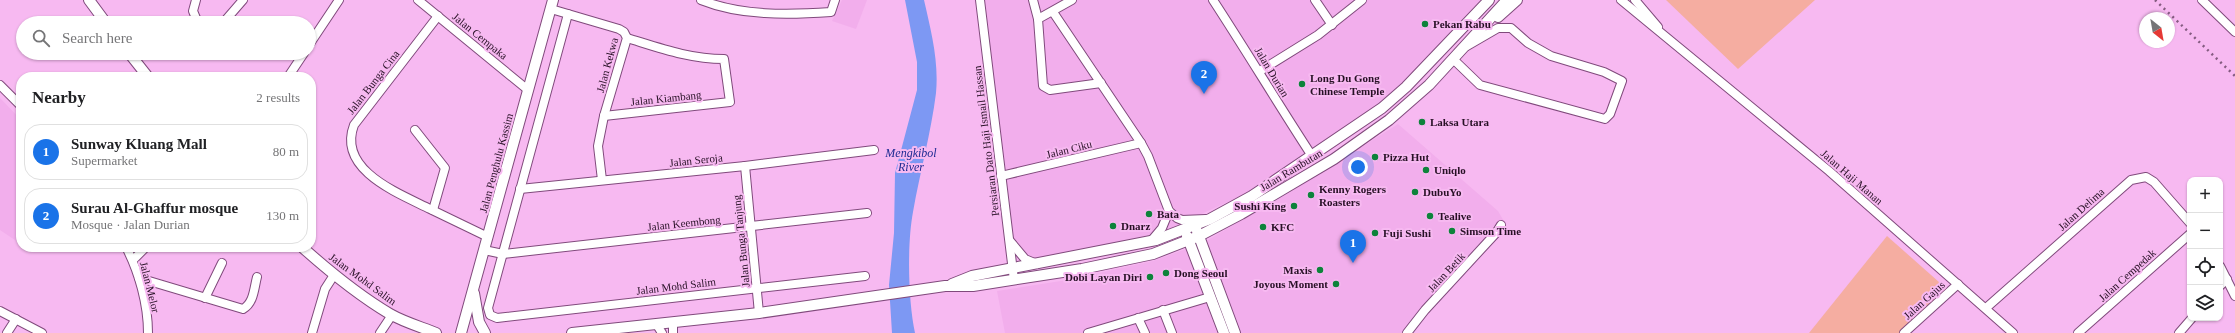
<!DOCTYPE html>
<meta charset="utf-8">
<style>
:root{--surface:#fff;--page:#f2f2f2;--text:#202124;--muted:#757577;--line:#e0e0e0;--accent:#1a73e8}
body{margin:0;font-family:"Times New Roman",serif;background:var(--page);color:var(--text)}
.controls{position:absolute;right:12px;bottom:12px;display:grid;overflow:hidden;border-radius:8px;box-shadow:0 1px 3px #0004}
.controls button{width:36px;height:36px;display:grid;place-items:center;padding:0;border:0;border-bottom:1px solid var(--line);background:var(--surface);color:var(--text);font:20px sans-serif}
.compass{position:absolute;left:2139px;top:12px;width:36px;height:36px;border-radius:50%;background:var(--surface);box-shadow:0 1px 3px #0004;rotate:149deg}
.you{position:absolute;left:1358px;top:167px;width:14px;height:14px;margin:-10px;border:3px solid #fff;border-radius:50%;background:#1a73e8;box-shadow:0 0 0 6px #1a73e833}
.badge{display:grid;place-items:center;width:26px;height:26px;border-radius:50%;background:var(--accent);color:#fff;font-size:13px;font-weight:700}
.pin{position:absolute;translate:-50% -33px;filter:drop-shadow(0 1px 2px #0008)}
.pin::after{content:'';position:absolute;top:21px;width:14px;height:12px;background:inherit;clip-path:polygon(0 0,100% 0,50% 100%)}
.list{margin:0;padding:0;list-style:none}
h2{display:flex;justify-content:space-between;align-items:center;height:52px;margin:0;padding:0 16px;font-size:17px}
h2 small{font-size:13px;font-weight:400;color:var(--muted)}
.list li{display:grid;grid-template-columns:26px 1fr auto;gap:12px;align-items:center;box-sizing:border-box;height:56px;margin:0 8px 8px;padding:0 8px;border:1px solid var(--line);border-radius:16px}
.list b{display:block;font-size:15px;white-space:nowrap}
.list p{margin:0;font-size:13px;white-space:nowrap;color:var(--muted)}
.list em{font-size:13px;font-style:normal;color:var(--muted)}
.icon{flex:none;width:22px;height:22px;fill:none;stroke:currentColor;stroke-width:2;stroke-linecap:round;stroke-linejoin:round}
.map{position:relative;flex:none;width:2235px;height:333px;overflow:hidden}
.search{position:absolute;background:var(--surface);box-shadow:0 1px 3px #0004;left:16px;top:16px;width:300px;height:44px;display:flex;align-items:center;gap:10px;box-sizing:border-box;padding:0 14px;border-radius:22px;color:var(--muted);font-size:15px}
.panel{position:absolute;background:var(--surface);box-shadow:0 1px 3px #0004;left:16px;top:72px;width:300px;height:180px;border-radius:16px}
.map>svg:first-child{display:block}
.built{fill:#f2aeec}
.green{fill:#f5ada1}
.water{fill:#7d98f3}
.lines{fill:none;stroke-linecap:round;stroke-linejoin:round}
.minor-casing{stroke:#804a7c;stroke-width:10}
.tertiary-casing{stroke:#804a7c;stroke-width:12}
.minor{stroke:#fff;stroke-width:8}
.tertiary{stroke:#fff;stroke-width:10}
.rail{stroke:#845b80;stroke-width:2.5;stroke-dasharray:2 4;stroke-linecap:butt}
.poi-dot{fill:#0d833b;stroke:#f7b9f1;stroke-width:1.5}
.labels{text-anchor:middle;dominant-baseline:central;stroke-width:4;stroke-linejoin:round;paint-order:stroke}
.poi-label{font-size:11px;font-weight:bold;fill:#271025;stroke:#f7b9f1;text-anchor:start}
.street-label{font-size:11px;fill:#271025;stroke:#f7b9f1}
.water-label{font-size:12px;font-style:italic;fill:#1e2b92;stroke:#f7b9f1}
</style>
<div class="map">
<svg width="2235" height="333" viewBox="0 0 2235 333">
<rect width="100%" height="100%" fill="#f7b9f1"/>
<g class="built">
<polygon points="842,0 867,0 856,29 832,21"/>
<polygon points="984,0 1483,0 1422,64 1379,105 1249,192 1171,228 1141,237 1015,263"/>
<polygon points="0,98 21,120 21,244 0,230"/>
<polygon points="1398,124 1498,211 1505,223 1499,237 1427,314 1412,333 1241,333 1206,241 1289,193"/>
<polygon points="1186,249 1217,333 1005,333 997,291 1067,280 1153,261"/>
</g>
<g class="green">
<polygon points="1666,0 1815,0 1738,69"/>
<polygon points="1887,236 1948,290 1899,333 1809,333"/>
</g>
<path class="water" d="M 905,0 L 924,0 C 931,31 939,61 936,93 C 931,133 920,172 913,212 C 907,244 908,301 915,333 L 892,333 L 889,285 L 894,233 L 895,173 L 917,90 L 917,62 Z"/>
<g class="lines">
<g class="minor-casing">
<g id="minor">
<polyline points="196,0 193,11 198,23"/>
<polyline points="418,0 528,90"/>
<path d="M 701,0 C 741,16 788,15 831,12 L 835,0"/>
<polyline points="980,0 1014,280"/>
<polyline points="1033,0 1038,19"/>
<polyline points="1072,0 1038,19 1043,86 1050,90 1101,83"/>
<path d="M 1213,0 C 1247,52 1278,104 1312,156"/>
<polyline points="1315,0 1332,25"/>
<polyline points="1621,0 1829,171 2013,333"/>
<polyline points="1635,0 1658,27"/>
<polyline points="2202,0 2235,32"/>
<polyline points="551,9 619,29 624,32 627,38 604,116 598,146 602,180"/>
<polyline points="1053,12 1141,143 1148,156 1169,211 1177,218 1182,220 1206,219"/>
<polyline points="568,14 488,308 490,315 497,318 865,276"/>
<path d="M 438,16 L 354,125 C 337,170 398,193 430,209 C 449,218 469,228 488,237"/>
<polyline points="223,23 243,0"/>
<polyline points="309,45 339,0"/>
<polyline points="1453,59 1480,85 1605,119 1610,114 1622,81 1604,72 1551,56 1528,43 1511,28 1498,28 1467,46"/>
<polyline points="1260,71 1318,35 1362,0"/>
<polyline points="288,77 304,53"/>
<polyline points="0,85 21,106"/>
<path d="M 604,116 L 730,102 L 724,59 C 690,59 660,48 627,38"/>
<polyline points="415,130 445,168 433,210"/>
<polyline points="745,166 759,313"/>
<polyline points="1001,176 1141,143"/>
<polyline points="520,189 745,166 874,150"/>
<polyline points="1010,241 1025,259 1037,264"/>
<polyline points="1151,241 1162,228 1169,211"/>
<path d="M 126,247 C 139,272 148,304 148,333"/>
<polyline points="484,250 503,254 867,213"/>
<polyline points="133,260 146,247"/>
<polyline points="2220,266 2235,296"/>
<path d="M 139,278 L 243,309 C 254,303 254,288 257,277"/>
<polyline points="2220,286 2227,279"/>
<polyline points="205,298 222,263"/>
<polyline points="1986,308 2131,180 2146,177 2154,182 2190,223"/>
<polyline points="1163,310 1172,333"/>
<polyline points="0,311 42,333"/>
<polyline points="1138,318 1145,333"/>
<polyline points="673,323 673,333"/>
<polyline points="657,325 662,333"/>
<polyline points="7,333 16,319"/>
<polyline points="312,333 325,289 334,275"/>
<polyline points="380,333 392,315"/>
<polyline points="1088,333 1210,297"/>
<polyline points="1407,333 1425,310 1496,233 1501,225"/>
<polyline points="1904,333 1958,284"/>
<polyline points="2078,333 2190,234"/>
<polyline points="2179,333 2192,318"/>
</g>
</g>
<g class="tertiary-casing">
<g id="tertiary">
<polyline points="89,0 106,23"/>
<polyline points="1498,17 1517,0"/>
<polyline points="129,53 148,77"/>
<polyline points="1197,231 1235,333"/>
<polyline points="1187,236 1224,333"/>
<path d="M 302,247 C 330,272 358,295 390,314 C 404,322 421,327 436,333"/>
<polyline points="952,284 972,276 1156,240 1210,219 1252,196 1382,108 1406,87 1489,0"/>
<polyline points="474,293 479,322 485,333"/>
<polyline points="461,333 553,0"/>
<polyline points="572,333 759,313 945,286 973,286 1082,269 1153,254 1199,236 1241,214 1334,159 1389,120 1429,85 1507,0"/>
</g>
</g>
<use href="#minor" class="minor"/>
<use href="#tertiary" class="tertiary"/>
<polyline class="rail" points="2155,0 2235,76"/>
</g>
<g class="poi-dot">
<circle cx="1425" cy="24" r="4"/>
<circle cx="1302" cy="84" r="4"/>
<circle cx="1422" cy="122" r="4"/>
<circle cx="1375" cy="157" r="4"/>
<circle cx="1426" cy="170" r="4"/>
<circle cx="1415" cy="192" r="4"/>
<circle cx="1311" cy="195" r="4"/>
<circle cx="1294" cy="206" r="4"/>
<circle cx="1149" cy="214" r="4"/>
<circle cx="1430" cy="216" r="4"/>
<circle cx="1113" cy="226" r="4"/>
<circle cx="1263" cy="227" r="4"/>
<circle cx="1452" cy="231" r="4"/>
<circle cx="1375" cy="233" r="4"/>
<circle cx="1320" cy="270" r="4"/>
<circle cx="1166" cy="273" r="4"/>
<circle cx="1150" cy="277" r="4"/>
<circle cx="1336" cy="284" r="4"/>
</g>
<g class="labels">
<g class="poi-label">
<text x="1433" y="24">Pekan Rabu</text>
<text x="1310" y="78">Long Du Gong<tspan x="1310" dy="13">Chinese Temple</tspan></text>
<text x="1430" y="122">Laksa Utara</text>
<text x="1383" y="157">Pizza Hut</text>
<text x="1434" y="170">Uniqlo</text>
<text x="1319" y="189">Kenny Rogers<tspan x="1319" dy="13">Roasters</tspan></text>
<text x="1423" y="192">DubuYo</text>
<text x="1286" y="206" text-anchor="end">Sushi King</text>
<text x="1157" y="214">Bata</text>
<text x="1438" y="216">Tealive</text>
<text x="1121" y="226">Dnarz</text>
<text x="1271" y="227">KFC</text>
<text x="1460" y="231">Simson Time</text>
<text x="1383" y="233">Fuji Sushi</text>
<text x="1312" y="270" text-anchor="end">Maxis</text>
<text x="1174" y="273">Dong Seoul</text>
<text x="1142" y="277" text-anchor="end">Dobi Layan Diri</text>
<text x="1328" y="284" text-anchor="end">Joyous Moment</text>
</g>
<g class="street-label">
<text transform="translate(480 36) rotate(39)">Jalan Cempaka</text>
<text transform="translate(607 65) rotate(-75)">Jalan Kekwa</text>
<text transform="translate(1272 72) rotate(59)">Jalan Durian</text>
<text transform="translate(373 82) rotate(-52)">Jalan Bunga Cina</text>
<text transform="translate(666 98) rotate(-6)">Jalan Kiambang</text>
<text transform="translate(986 141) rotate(-97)">Persiaran Dato Haji Ismail Hassan</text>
<text transform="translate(1069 149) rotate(-14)">Jalan Ciku</text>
<text transform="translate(696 160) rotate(-6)">Jalan Seroja</text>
<text transform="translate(496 163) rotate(-75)">Jalan Penghulu Kassim</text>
<text transform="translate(1291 170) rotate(-31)">Jalan Rambutan</text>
<text transform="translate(1852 177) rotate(41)">Jalan Haji Manan</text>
<text transform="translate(2081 209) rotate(-42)">Jalan Delima</text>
<text transform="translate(684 223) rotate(-6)">Jalan Keembong</text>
<text transform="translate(741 241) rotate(-96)">Jalan Bunga Tanjung</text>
<text transform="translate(1446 272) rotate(-47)">Jalan Betik</text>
<text transform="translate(2127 275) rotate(-42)">Jalan Cempedak</text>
<text transform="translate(363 279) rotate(36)">Jalan Mohd Salim</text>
<text transform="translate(676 286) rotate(-7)">Jalan Mohd Salim</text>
<text transform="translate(150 287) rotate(76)">Jalan Melor</text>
<text transform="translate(1924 300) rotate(-42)">Jalan Gajus</text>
</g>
<g class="water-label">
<text x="911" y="153">Mengkibol<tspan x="911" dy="14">River</tspan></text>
</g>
</g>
</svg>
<div class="controls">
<button>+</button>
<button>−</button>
<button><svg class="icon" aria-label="locate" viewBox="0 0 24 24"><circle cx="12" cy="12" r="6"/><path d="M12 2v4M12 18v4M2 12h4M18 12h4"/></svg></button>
<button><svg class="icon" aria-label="layers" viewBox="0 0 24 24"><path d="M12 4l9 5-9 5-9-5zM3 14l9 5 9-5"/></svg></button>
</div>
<svg class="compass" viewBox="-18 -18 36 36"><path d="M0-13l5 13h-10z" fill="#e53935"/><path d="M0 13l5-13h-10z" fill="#757577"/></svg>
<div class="you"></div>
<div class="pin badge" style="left:1353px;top:263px">1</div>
<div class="pin badge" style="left:1204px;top:94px">2</div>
<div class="search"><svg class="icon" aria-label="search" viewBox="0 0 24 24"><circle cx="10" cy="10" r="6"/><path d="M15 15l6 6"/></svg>Search here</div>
<section class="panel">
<h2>Nearby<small>2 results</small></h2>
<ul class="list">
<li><span class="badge">1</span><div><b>Sunway Kluang Mall</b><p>Supermarket</p></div><em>80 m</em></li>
<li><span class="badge">2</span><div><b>Surau Al-Ghaffur mosque</b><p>Mosque · Jalan Durian</p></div><em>130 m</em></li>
</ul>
</section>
</div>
